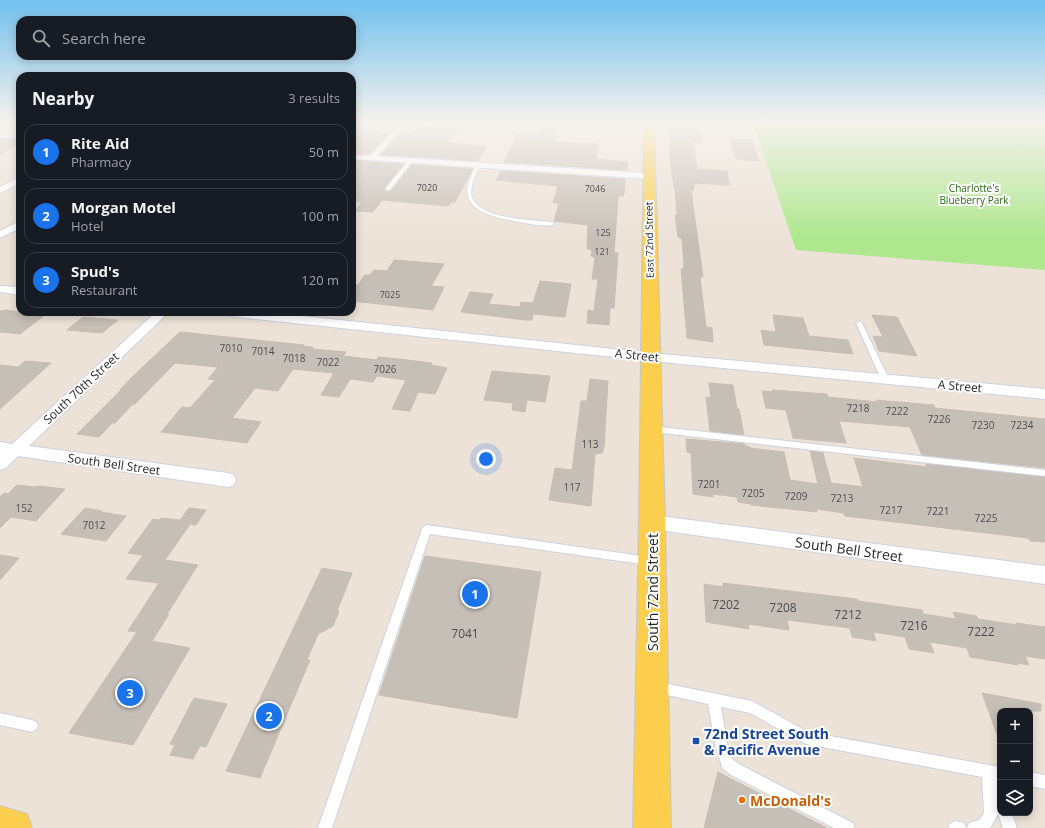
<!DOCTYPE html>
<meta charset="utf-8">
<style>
:root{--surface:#171b24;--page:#242831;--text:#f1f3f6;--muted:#9ea1a6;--line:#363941;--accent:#1a73e8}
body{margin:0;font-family:"Open Sans",sans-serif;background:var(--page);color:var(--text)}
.controls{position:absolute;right:12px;bottom:12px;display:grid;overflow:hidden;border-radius:8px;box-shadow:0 2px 10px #0003}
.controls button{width:36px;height:36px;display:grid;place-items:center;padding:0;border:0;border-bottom:1px solid var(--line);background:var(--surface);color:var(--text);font:20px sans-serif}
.you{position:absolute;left:486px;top:459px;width:14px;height:14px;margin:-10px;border:3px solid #fff;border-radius:50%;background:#1a73e8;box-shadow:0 0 0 6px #1a73e833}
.badge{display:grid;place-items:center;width:26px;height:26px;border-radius:50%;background:var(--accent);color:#fff;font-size:13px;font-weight:700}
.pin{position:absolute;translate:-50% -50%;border:2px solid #fff;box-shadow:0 1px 4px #0006}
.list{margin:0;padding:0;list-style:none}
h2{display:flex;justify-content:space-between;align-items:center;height:52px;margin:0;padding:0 16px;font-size:17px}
h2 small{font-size:13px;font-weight:400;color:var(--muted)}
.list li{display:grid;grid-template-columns:26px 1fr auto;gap:12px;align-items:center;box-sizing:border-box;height:56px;margin:0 8px 8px;padding:0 8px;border:1px solid var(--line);border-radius:12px}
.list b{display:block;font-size:15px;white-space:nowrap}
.list p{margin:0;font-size:13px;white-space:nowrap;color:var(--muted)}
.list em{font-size:13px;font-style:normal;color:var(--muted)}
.icon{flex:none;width:22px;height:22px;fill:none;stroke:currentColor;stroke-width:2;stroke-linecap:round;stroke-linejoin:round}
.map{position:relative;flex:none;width:1045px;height:828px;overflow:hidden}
.search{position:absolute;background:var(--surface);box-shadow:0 2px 10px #0003;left:16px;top:16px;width:340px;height:44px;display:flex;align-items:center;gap:10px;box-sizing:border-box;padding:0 14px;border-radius:12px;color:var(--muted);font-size:15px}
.panel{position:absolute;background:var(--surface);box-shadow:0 2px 10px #0003;left:16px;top:72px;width:340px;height:244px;border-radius:12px}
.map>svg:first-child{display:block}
.green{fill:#aee78e}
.building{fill:#c6bfb7;stroke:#c6bfb1}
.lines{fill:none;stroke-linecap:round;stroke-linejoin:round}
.lane-casing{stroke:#ccd1e2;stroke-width:2}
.street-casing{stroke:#ccd1e2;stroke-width:2}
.primary-casing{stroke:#c7c7c7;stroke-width:2}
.lane{fill:#fff;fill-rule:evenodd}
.street{fill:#fff;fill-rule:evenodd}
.primary{fill:#fbcf4d;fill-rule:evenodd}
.transit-dot{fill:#1a4fb4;stroke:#fff;stroke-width:1.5}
.food-dot{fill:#e8710a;stroke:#fff;stroke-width:1.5}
.labels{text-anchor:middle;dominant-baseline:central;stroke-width:4;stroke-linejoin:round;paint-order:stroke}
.far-number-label{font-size:9px;fill:#4f4d4b}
.far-park-label{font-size:10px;fill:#276813;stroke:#fff}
.far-street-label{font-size:10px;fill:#272727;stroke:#fff}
.number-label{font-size:10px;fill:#4f4d4b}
.street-label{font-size:12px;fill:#272727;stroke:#fff}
.near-number-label{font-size:12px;fill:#4f4d4b}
.near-street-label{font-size:14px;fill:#272727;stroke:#fff}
.near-transit-label{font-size:14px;font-weight:bold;fill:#164399;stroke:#fff;text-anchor:start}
.near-food-label{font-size:14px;font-weight:bold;fill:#c56008;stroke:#fff;text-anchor:start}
</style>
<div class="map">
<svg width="1045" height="828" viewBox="0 0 1045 828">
<rect width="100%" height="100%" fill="#ece2d7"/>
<polygon class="green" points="753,123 1045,123 1045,270 796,250"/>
<g class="building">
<polygon points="441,123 461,123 447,143 486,146 478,161 381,155 399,135 410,135 423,124 440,125"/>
<polygon points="540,127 558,129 553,142 598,144 596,159 628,162 626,170 504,162 518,134 537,135"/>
<polygon points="670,127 700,128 701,143 693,142 697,169 727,171 729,185 694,183 694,190 691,191 703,277 700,277 706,327 712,328 713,342 687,338 681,269 683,269 684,265 682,239 678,237 675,215 677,216 675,188 674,188 670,158"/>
<polygon points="352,129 380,130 377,133 388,134 369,154 352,154"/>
<polygon points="0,138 20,139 20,144 0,154"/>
<polygon points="730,139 752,140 759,161 736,159"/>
<polygon points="352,160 404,164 385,187 386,192 391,191 412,165 473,169 455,202 451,202 448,206 382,200 373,212 355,211 362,202 352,201"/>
<polygon points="501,171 625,179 624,194 623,196 618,196 614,253 618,253 614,308 610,308 609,325 587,323 588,310 594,311 598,279 592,279 595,257 591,256 592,249 587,249 588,225 554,221 559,203 553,203 558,186 496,180"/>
<polygon points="394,260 444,264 431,286 444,287 433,310 352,301 352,284 358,285 365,275 370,275 374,270 387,271"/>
<polygon points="540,281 571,284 565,317 533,314 532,320 525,320 461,312 470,292 493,294 489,304 520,307 521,302 533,303"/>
<polygon points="6,310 20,312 46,314 20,334 0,332 0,311"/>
<polygon points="773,315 803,318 809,336 848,340 853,354 764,345 761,330 776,332"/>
<polygon points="872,315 897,317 917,356 879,351 873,336 883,337"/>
<polygon points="83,317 118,320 102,333 67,330"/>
<polygon points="180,332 304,345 303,346 313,347 312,349 346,352 343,356 377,360 378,357 399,359 432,363 431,365 447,368 435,394 418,392 410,411 392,409 406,380 377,376 373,382 350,379 339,397 321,395 334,373 293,369 278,391 255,388 232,418 261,422 247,443 161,432 182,407 190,408 215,380 208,379 218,367 175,363 135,404 133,404 115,423 112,423 99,437 77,434 121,390 120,390 131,378"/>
<polygon points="25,361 51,363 0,409 0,365 18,367"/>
<polygon points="492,371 550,376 545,402 527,400 525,412 512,410 513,403 484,400"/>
<polygon points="590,379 608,381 604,447 602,453 595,454 591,506 549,500 555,468 572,470 581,401 587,401"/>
<polygon points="709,383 733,385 737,409 739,409 744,435 710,431 706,397 711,398"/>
<polygon points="772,390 827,394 828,397 878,402 876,400 934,405 935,408 1045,419 1045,468 922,455 910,427 839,421 846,443 793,438 786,410 766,408 762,391 773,392"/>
<polygon points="686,439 745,444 745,446 750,447 750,448 784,452 790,480 818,484 810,451 823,453 831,483 863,487 854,458 927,467 926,464 1045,477 1045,542 1030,541 1028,538 845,516 844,513 816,509 817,512 751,505 751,504 738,502 737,497 713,494 713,497 693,494 691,453 687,452"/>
<polygon points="17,485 36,487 38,486 65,489 36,521 11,517 0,528 0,497 4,493 8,494"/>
<polygon points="85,508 102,511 100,512 126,516 106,541 61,534"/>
<polygon points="189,508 206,510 196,525 190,524 165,560 198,565 167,614 169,614 152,641 190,648 133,745 69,733 137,632 128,631 159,583 126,579 143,555 128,553 153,519 159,520 161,518 180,520"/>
<polygon points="0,555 19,558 0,580"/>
<polygon points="425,556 541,572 517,718 379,695"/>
<polygon points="322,568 352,573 337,611 339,611 333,626 318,634 307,660 310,660 260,778 226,771"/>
<polygon points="723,583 857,599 858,601 922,610 923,614 956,619 953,612 977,616 978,619 1017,625 1016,623 1045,627 1045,659 1025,656 1029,665 1017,663 1018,665 970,657 967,648 930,642 934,653 909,649 905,637 873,632 876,641 852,637 850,628 787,620 789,630 748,624 749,629 706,622 704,584 723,587"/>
<polygon points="982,693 1041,704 1041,711 1000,711 1000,737 998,737"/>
<polygon points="194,698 227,704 206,747 200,746 193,759 170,755 175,745 170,744"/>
<polygon points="718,772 827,828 704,828"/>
</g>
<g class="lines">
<g class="lane-casing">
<g id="lane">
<polygon points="624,123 651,123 651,124 649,125"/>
<polygon points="409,160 413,161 390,190 386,190 386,188"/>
<path d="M 477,164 L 481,165 C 476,174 469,186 472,197 C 480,219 532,220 552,222 L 554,223 L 554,225 C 541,227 526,223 514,221 C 477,214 453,204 477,164 Z"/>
<polygon points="859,321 862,323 889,379 888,381 885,381 881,379 856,323"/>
<polygon points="652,426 1045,470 1045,476 652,432 648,429"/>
<polygon points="427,525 648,557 652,558 653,561 652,564 648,565 430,534 332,828 318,828 422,529 424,526"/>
<polygon points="658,682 752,701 808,732 1000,767 1000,781 998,780 1000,784 1000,807 997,806 998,814 990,828 967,828 969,823 979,820 984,813 982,777 806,744 750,713 721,707 728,748 732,759 741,765 853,823 855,828 834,828 731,775 722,768 721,763 716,748 708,704 654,692 652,688 654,684"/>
<polygon points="0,713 32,720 36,722 38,726 36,730 32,732 0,725"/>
<polygon points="1030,772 1045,775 1045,789 1030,786"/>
<polygon points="1000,809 1000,813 1012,813 1017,828 1003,828 998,813"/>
<polygon points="955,821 964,823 966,828 948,828 950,823"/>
</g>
</g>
<g class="street-casing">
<g id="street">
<polygon points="400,123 407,123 378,156 648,173 652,176 648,179 352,159 352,155 370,156"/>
<polygon points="0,133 20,134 20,138 0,137"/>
<polygon points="20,177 20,183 0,193 0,187"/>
<polygon points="20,221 20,228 0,238 0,231"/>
<polygon points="0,286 20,287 20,295 0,292"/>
<polygon points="156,312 169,312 29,446 228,473 234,475 236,480 234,485 228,487 18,456 6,468 0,470 0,442 12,444"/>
<polygon points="223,312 264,312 651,353 1045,389 1045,399 651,361 229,316 225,315"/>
<polygon points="652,515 1045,566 1045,584 652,529 646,527 643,522 646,517"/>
</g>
</g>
<g class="primary-casing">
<g id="primary">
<polygon points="644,123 654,123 665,522 671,828 633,828 639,522"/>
<polygon points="0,806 27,814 32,828 0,828"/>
</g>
</g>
<use href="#lane" class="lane"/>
<use href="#street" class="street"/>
<use href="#primary" class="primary"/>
</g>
<linearGradient id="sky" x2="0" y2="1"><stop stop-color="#71c0ee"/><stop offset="0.51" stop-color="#f6f2ed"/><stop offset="1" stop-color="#f6f2ed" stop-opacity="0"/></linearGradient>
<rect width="1045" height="239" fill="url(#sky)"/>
<rect class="transit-dot" x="692" y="737" width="8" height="8" rx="2"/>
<circle class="food-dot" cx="742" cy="800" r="4"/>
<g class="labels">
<g class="far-number-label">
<text x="427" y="187">7020</text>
<text x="595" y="188">7046</text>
<text x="603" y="232">125</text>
<text x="602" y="251">121</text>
<text x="390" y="294">7025</text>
</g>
<g class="far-park-label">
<text x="974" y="188">Charlotte's<tspan x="974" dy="12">Blueberry Park</tspan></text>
</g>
<g class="far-street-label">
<text transform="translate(649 240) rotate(-91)">East 72nd Street</text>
</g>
<g class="number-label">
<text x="231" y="348">7010</text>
<text x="263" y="351">7014</text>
<text x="294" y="358">7018</text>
<text x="328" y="362">7022</text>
<text x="385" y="369">7026</text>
<text x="858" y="408">7218</text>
<text x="897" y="411">7222</text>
<text x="939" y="419">7226</text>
<text x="983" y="425">7230</text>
<text x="1022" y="425">7234</text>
<text x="590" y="444">113</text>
<text x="709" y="484">7201</text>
<text x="572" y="487">117</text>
<text x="753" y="493">7205</text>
<text x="796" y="496">7209</text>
<text x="842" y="498">7213</text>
<text x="24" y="508">152</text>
<text x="891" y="510">7217</text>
<text x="938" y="511">7221</text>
<text x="986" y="518">7225</text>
<text x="94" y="525">7012</text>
</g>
<g class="street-label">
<text transform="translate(637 355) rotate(6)">A Street</text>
<text transform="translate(960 386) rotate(5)">A Street</text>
<text transform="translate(81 388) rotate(-43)">South 70th Street</text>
<text transform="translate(114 464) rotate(8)">South Bell Street</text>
</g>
<g class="near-number-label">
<text x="726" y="604">7202</text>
<text x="783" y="607">7208</text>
<text x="848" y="614">7212</text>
<text x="914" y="625">7216</text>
<text x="981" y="631">7222</text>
<text x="465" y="633">7041</text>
</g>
<g class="near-street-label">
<text transform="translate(849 549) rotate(8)">South Bell Street</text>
<text transform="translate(652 592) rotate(-90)">South 72nd Street</text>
</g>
<g class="near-transit-label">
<text x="704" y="733">72nd Street South<tspan x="704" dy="16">&amp; Pacific Avenue</tspan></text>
</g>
<g class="near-food-label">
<text x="750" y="800">McDonald's</text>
</g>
</g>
</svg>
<div class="controls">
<button>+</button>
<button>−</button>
<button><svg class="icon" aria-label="layers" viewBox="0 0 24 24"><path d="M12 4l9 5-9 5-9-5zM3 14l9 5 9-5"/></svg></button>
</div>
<div class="you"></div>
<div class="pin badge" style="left:475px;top:594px">1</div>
<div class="pin badge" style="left:269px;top:716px">2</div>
<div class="pin badge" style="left:130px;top:693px">3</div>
<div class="search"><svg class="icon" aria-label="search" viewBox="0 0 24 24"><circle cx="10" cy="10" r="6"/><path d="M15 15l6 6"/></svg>Search here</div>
<section class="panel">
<h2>Nearby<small>3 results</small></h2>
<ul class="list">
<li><span class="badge">1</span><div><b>Rite Aid</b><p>Pharmacy</p></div><em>50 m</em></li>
<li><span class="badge">2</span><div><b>Morgan Motel</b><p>Hotel</p></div><em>100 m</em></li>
<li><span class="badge">3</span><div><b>Spud's</b><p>Restaurant</p></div><em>120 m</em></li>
</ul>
</section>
</div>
